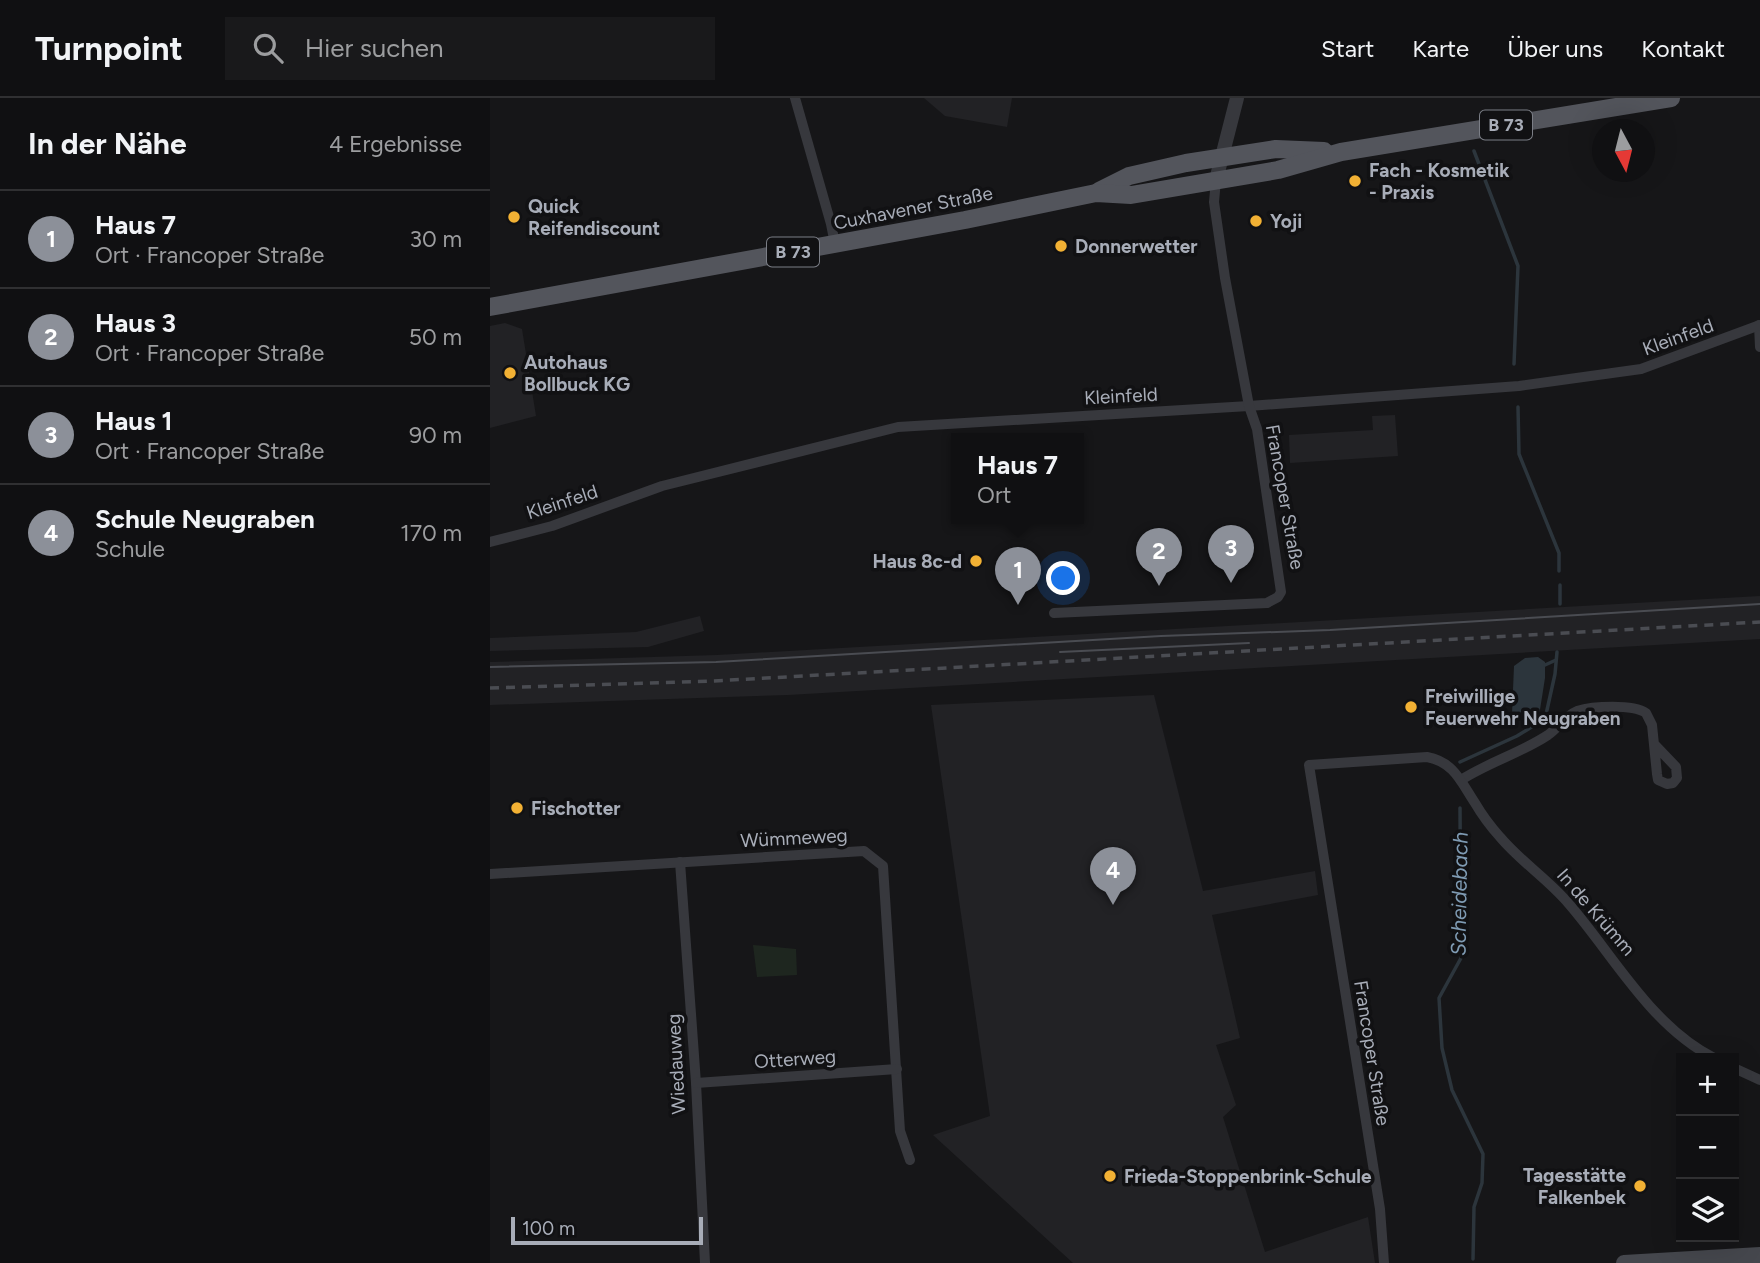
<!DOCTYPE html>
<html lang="de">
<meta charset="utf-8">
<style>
:root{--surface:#101012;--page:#19191b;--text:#f1f3f6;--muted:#9c9d9f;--line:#303032;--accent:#8c9099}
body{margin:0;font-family:Figtree,sans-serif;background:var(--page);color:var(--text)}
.controls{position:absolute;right:21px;bottom:21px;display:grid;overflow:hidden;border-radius:0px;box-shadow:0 7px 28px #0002}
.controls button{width:63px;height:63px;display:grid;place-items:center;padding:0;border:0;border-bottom:2px solid var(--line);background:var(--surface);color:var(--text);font:35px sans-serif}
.compass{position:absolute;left:1102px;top:21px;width:63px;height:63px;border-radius:50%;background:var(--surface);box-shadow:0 7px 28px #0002;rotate:173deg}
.scale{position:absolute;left:21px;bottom:18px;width:192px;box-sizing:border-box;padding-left:7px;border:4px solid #a8adb8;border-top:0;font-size:19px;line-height:24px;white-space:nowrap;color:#a8adb8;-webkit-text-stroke:5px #111113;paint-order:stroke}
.you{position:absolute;left:574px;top:481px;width:24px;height:24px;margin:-18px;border:5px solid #fff;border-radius:50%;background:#1a73e8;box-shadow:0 0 0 10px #1a73e833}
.badge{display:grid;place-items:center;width:46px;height:46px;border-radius:50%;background:var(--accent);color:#fff;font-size:23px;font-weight:700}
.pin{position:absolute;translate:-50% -58px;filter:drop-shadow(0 2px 4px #0008)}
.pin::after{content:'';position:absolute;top:37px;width:24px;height:21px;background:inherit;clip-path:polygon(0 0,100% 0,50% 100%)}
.popup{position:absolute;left:461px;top:335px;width:133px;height:91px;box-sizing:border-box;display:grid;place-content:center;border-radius:0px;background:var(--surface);filter:drop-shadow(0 2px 5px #0005);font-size:23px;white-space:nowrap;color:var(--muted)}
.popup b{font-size:26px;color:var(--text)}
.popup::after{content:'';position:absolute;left:50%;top:100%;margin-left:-14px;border:14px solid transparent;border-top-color:var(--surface)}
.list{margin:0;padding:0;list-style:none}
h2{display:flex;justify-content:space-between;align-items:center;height:91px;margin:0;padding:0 28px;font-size:30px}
h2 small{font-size:23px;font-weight:400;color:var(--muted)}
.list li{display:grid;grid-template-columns:46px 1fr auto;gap:21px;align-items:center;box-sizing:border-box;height:98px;padding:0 28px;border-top:2px solid var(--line)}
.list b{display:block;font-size:26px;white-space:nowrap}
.list p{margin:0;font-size:23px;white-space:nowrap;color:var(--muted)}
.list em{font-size:23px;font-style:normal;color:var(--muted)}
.icon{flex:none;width:38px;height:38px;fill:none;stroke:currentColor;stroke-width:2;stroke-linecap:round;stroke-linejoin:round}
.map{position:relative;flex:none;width:1270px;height:1165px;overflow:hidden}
header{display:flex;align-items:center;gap:42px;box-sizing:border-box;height:98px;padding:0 35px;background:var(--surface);border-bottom:2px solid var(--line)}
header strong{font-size:33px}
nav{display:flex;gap:38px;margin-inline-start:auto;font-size:24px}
.search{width:490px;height:63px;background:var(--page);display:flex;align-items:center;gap:18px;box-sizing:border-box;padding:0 24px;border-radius:0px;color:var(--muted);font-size:26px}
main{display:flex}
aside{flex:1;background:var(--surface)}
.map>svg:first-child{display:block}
.built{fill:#222225}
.green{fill:#1e261f}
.water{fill:#2c353c}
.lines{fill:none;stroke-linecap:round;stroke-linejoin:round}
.stream{stroke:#2c353c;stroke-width:3.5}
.minor{stroke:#37383d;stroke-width:10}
.tertiary{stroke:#37383d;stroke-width:14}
.secondary{stroke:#45474d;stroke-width:16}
.primary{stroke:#53555c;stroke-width:18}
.tram{stroke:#4a4c52;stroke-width:2}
.rail{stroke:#4a4c52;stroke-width:3.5;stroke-dasharray:9 7;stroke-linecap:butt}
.poi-dot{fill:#f2b134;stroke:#111113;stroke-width:2.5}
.labels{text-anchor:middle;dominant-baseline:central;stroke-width:7;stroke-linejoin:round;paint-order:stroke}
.shield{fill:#111113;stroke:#7b7e86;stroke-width:2}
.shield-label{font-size:18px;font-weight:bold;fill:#a8adb8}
.poi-label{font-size:19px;font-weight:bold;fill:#a8adb8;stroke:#111113;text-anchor:start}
.street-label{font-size:19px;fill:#a8adb8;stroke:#111113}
.water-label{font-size:21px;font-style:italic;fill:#7f9bb3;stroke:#111113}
</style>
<header>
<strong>Turnpoint</strong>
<div class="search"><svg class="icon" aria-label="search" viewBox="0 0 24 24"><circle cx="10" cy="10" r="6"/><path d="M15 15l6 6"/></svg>Hier suchen</div>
<nav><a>Start</a><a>Karte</a><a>Über uns</a><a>Kontakt</a></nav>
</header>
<main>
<aside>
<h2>In der Nähe<small>4 Ergebnisse</small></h2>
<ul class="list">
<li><span class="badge">1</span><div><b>Haus 7</b><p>Ort · Francoper Straße</p></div><em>30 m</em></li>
<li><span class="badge">2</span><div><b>Haus 3</b><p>Ort · Francoper Straße</p></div><em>50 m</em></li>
<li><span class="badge">3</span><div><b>Haus 1</b><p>Ort · Francoper Straße</p></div><em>90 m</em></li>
<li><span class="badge">4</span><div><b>Schule Neugraben</b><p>Schule</p></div><em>170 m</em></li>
</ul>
</aside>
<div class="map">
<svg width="1270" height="1165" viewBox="0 0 1270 1165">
<rect width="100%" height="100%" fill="#161618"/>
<g class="built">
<polygon points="434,0 522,0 517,29 455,18"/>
<polygon points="15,225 32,231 46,318 0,330 0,228"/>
<polygon points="905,317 908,358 800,365 799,337 883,332 882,318"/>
<polygon points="1270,498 1270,541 298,597 0,607 0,564 227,557"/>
<polygon points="210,518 214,533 158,549 0,553 0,540 146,534"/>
<polygon points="664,597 713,793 825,773 828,797 722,817 750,940 726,947 746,1007 733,1019 775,1154 878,1119 885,1165 583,1165 443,1037 500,1018 441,607"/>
</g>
<polygon class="green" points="263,847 306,851 307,877 267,879"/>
<path class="water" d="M 1048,559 L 1055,564 L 1055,580 L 1049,618 C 1038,623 1032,623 1022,616 L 1024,568 L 1035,560 Z"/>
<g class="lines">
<g class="stream">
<polyline points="984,53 1028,168 1024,266"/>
<polyline points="1028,309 1029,356 1069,455 1069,473"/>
<polyline points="1070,506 1070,487"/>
<polyline points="1055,567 1066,562"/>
<polyline points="970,664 1027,638 1055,621 1065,576 1067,554"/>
<polyline points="970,710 971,860 949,900 952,950 962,992 993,1056 992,1085 984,1109 983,1161"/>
</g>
<g class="minor">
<polyline points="305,0 341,126 345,146"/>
<polyline points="1269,227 1270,249"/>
<polyline points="0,444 62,428 172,388 408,329 759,308 1029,288 1151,271 1270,227"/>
<polyline points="564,515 777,505 788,499 791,494 767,331 759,308 735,180 724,104 726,82"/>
<path d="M 971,682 C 999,664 1031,655 1058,637 C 1068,630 1075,618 1087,613 C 1103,608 1143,606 1156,615 L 1162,627 L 1167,676 L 1168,682 L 1177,686 L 1183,685 L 1187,680 L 1186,669 L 1164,646"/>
<polyline points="190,764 206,985 215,1165"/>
<polyline points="0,776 374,753 393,768 410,1033 420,1062"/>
<polyline points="1244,970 1270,982"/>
<polyline points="206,985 407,971"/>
<path d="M 894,1165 L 890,1111 L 819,667 L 937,659 C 964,664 971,684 985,705 C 992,717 1001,729 1010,739 C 1031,764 1058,781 1079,806 C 1124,858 1161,928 1224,960"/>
</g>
<polyline class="tertiary" points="726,82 747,0"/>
<polyline class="secondary" points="1134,1165 1270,1157"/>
<g class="primary">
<polyline points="609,93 639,78 696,65 786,51 834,53"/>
<polyline points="0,209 475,122 606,95 641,97 788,72 851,54 1181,0"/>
</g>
<g class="tram">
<polyline points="570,554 759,545"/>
<polyline points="0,569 226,564 671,538 840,532 1270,506"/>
</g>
<polyline class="rail" points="0,590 224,583 1270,524"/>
</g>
<g class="poi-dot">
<circle cx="865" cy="83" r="7"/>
<circle cx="24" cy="119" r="7"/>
<circle cx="766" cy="123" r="7"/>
<circle cx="571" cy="148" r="7"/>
<circle cx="20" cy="275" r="7"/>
<circle cx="486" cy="463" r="7"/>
<circle cx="921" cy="609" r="7"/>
<circle cx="27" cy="710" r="7"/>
<circle cx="620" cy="1078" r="7"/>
<circle cx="1150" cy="1088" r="7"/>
</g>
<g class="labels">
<g class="shield">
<rect x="990" y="12.5" width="52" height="29" rx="5"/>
<rect x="277" y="139.5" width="52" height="29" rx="5"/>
</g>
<g class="shield-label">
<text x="1016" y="27">B 73</text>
<text x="303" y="154">B 73</text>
</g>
<g class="poi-label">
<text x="879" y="72">Fach - Kosmetik<tspan x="879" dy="22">- Praxis</tspan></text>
<text x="38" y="108">Quick<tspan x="38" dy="22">Reifendiscount</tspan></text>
<text x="780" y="123">Yoji</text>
<text x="585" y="148">Donnerwetter</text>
<text x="34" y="264">Autohaus<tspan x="34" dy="22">Bollbuck KG</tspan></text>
<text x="472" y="463" text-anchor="end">Haus 8c-d</text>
<text x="935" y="598">Freiwillige<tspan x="935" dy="22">Feuerwehr Neugraben</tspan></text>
<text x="41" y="710">Fischotter</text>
<text x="1136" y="1077" text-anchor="end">Tagesstätte<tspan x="1136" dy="22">Falkenbek</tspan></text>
<text x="634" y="1078">Frieda-Stoppenbrink-Schule</text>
</g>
<g class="street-label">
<text transform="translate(423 110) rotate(-11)">Cuxhavener Straße</text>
<text transform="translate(1188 239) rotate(-20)">Kleinfeld</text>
<text transform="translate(631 298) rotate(-3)">Kleinfeld</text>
<text transform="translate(795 399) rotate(80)">Francoper Straße</text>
<text transform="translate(72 404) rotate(-18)">Kleinfeld</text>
<text transform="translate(304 740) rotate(-3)">Wümmeweg</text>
<text transform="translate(1106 814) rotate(49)">In de Krümm</text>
<text transform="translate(882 955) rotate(81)">Francoper Straße</text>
<text transform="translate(305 961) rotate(-4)">Otterweg</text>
<text transform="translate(186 966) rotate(-93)">Wiedauweg</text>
</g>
<g class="water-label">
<text transform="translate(969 796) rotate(-89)">Scheidebach</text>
</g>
</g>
</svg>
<div class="controls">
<button>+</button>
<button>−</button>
<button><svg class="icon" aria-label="layers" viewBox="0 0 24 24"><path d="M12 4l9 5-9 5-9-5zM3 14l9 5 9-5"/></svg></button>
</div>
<svg class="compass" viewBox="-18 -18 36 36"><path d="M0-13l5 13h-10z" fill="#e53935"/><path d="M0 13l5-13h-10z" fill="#9c9d9f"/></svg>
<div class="scale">100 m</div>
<div class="you"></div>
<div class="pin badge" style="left:528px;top:507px">1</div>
<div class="popup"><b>Haus 7</b>Ort</div>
<div class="pin badge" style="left:669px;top:488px">2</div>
<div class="pin badge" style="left:741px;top:485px">3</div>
<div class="pin badge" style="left:623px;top:807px">4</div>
</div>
</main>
